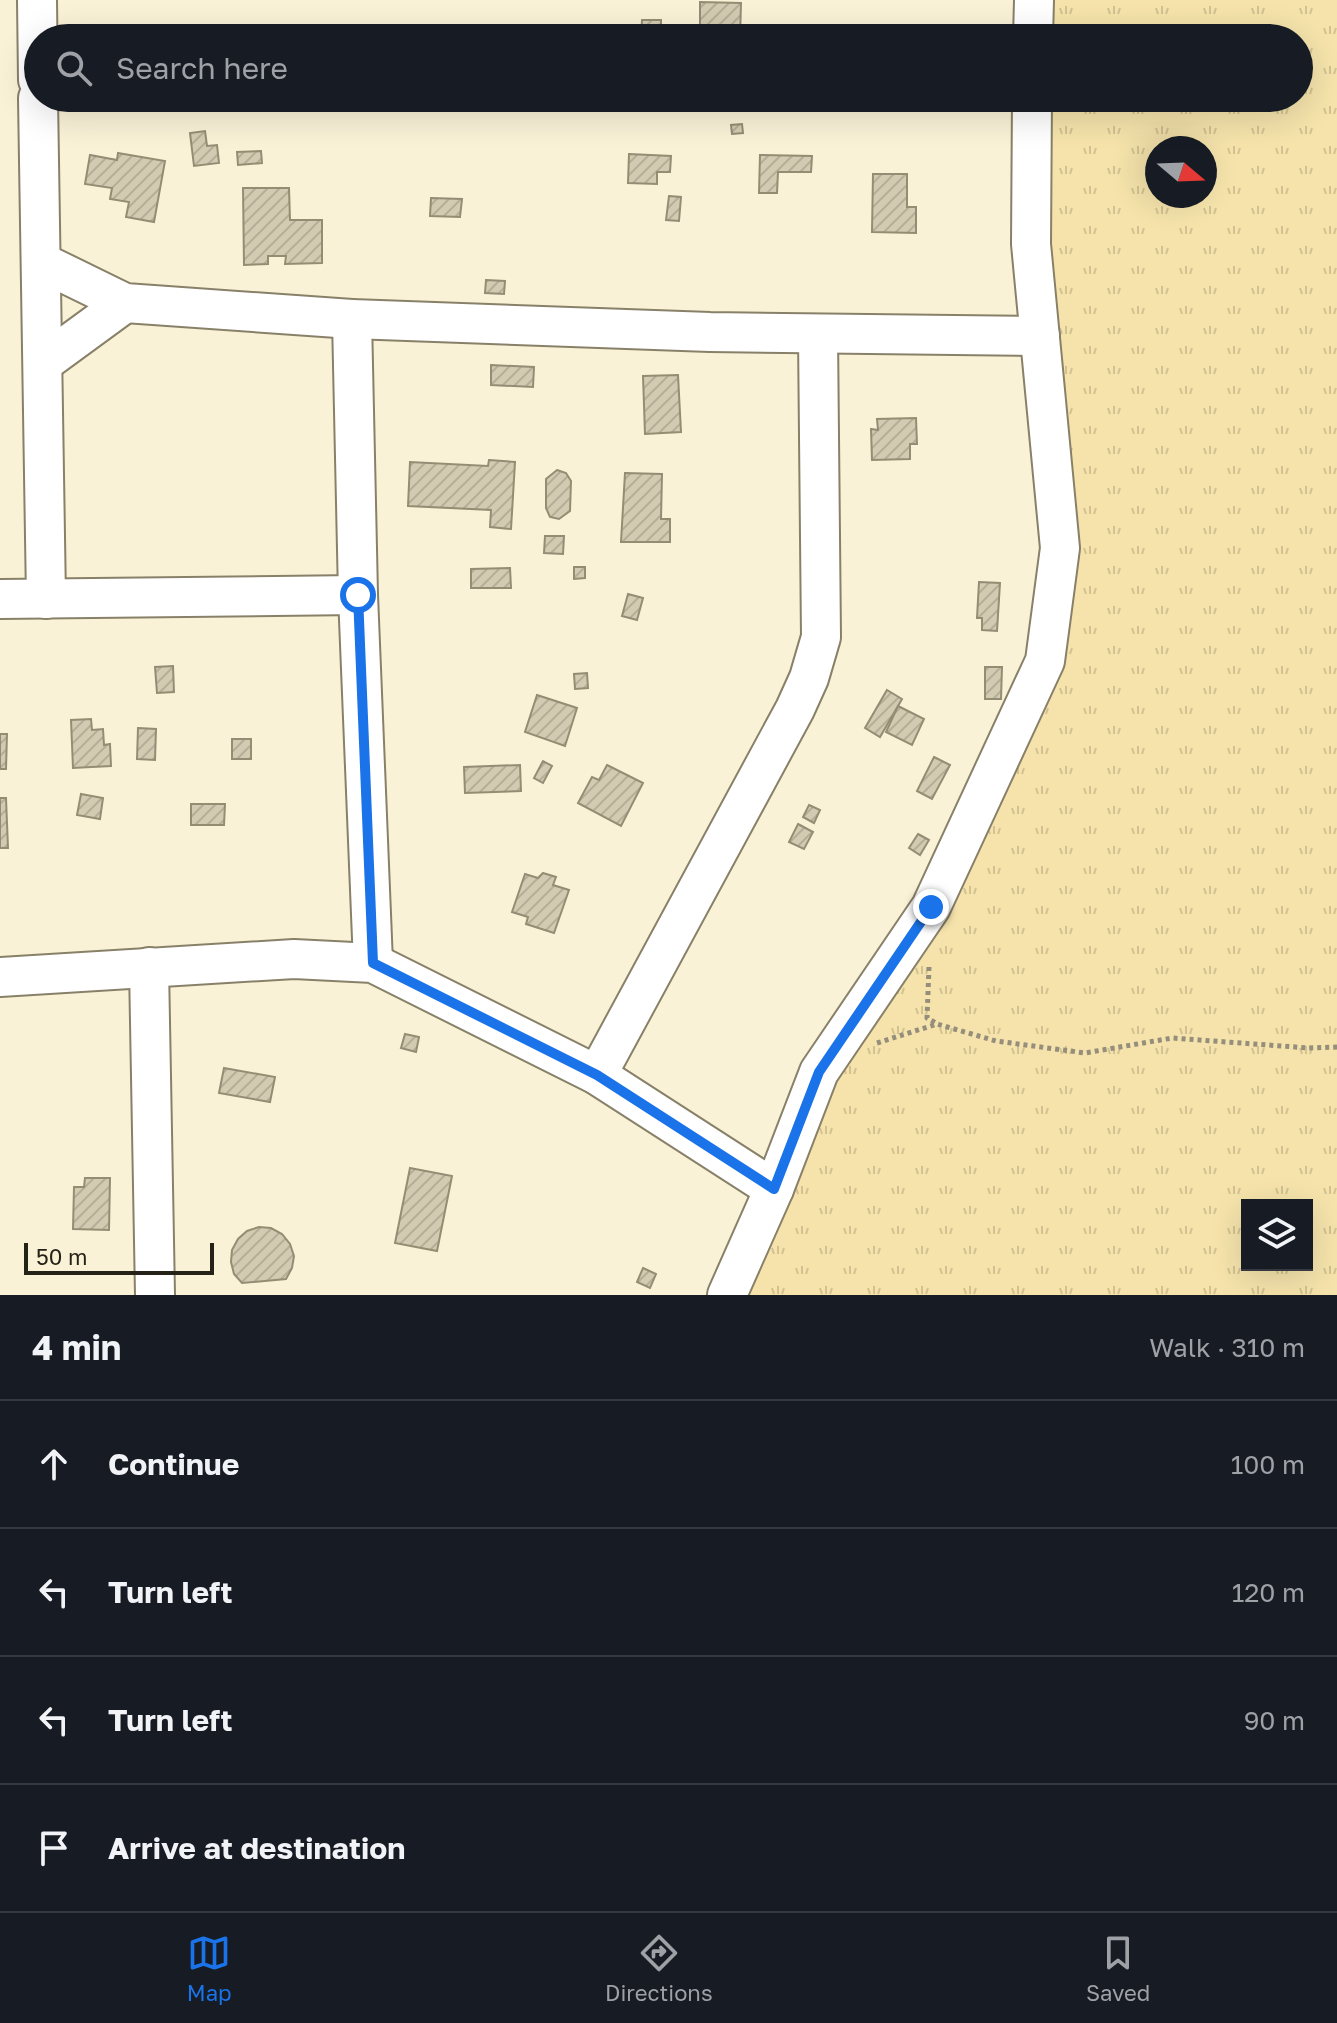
<!DOCTYPE html>
<meta charset="utf-8">
<style>
:root{--surface:#171b24;--page:#242831;--text:#f1f3f6;--muted:#9ea1a6;--line:#363941;--accent:#1a73e8}
body{margin:0;font-family:"Golos Text",sans-serif;background:var(--page);color:var(--text)}
.controls{position:absolute;right:24px;bottom:24px;display:grid;overflow:hidden;border-radius:0px;box-shadow:0 8px 32px #0002}
.controls button{width:72px;height:72px;display:grid;place-items:center;padding:0;border:0;border-bottom:2px solid var(--line);background:var(--surface);color:var(--text);font:40px sans-serif}
.compass{position:absolute;left:1145px;top:136px;width:72px;height:72px;border-radius:50%;background:var(--surface);box-shadow:0 8px 32px #0002;rotate:109deg}
.scale{position:absolute;left:24px;bottom:20px;width:190px;box-sizing:border-box;padding-left:8px;border:4px solid #252218;border-top:0;font-size:22px;line-height:28px;white-space:nowrap;color:#252218;-webkit-text-stroke:6px #faf2d7;paint-order:stroke}
.stop{position:absolute;width:24px;height:24px;margin:-18px;border:6px solid #1a73e8;border-radius:50%;background:#fff}
.stop.end{background:#1a73e8;border-color:#fff;box-shadow:0 2px 8px #0008}
.list{margin:0;padding:0;list-style:none}
h2{display:flex;justify-content:space-between;align-items:center;height:104px;margin:0;padding:0 32px;font-size:34px}
h2 small{font-size:26px;font-weight:400;color:var(--muted)}
.list li{display:grid;grid-template-columns:52px 1fr auto;gap:24px;align-items:center;box-sizing:border-box;height:128px;padding:0 32px;border-top:2px solid var(--line)}
.list b{display:block;font-size:30px;white-space:nowrap}
.list em{font-size:26px;font-style:normal;color:var(--muted)}
.icon{flex:none;width:44px;height:44px;fill:none;stroke:currentColor;stroke-width:2;stroke-linecap:round;stroke-linejoin:round}
.map{position:relative;flex:none;width:1337px;height:1295px;overflow:hidden}
.search{position:absolute;background:var(--surface);box-shadow:0 8px 32px #0002;left:24px;right:24px;top:24px;height:88px;display:flex;align-items:center;gap:20px;box-sizing:border-box;padding:0 28px;border-radius:44px;color:var(--muted);font-size:30px}
.sheet{height:616px;background:var(--surface)}
nav{display:flex;justify-content:space-around;align-items:center;box-sizing:border-box;height:112px;border-top:2px solid var(--line);background:var(--surface);font-size:22px;color:var(--muted)}
nav a{display:grid;justify-items:center;gap:4px}
nav .on{color:var(--accent)}
.map>svg:first-child{display:block}
.grass{fill:url(#grass-tufts);fill-rule:evenodd}
.building{fill:url(#building-hatch);stroke:#948d74;stroke-width:2}
.lines{fill:none;stroke-linecap:round;stroke-linejoin:round}
.minor-casing{stroke:#888068;stroke-width:42}
.path{stroke:#948e7b;stroke-width:5;stroke-dasharray:4 4;stroke-linecap:butt}
.minor{stroke:#fff;stroke-width:38}
.route{stroke:#1a73e8;stroke-width:10}
</style>
<div class="map">
<svg width="1337" height="1295" viewBox="0 0 1337 1295">
<defs>
<pattern id="grass-tufts" width="24" height="20" patternUnits="userSpaceOnUse" patternTransform="scale(2)"><rect width="24" height="20" fill="#f5e3ab"/><path d="M3 7l-1-3M5 7V3M7 7l1-3M15 17l-1-3M17 17v-4M19 17l1-3" fill="none" stroke="#d2c292"/></pattern>
<pattern id="building-hatch" width="6" height="6" patternUnits="userSpaceOnUse" patternTransform="scale(2)"><rect width="6" height="6" fill="#d3cbb1"/><path d="M-1 1l2-2M0 6l6-6M5 7l2-2" fill="none" stroke="#b5ae98"/></pattern>
</defs>
<rect width="100%" height="100%" fill="#faf2d7"/>
<path class="grass" d="M 1034,0 L 1337,0 L 1337,1295 L 727,1295 L 1045,661 L 1032,98 L 1299,98 L 1299,38 L 1033,38 ZM 1157,148 L 1205,148 L 1205,196 L 1157,196 ZM 1247,1205 L 1307,1205 L 1307,1265 L 1247,1265 Z"/>
<g class="building">
<polygon points="700,2 741,3 740,38 700,38"/>
<polygon points="642,20 661,20 661,38 641,38"/>
<rect x="586" y="98" width="33" height="6"/>
<polygon points="742,124 743,133 732,134 731,125"/>
<polygon points="205,131 207,146 217,145 219,163 194,166 190,133"/>
<polygon points="261,151 262,163 238,165 237,152"/>
<polygon points="118,153 165,161 154,222 126,217 129,202 110,199 112,188 85,184 90,155 117,160"/>
<polygon points="629,154 671,156 670,172 657,172 657,184 628,183"/>
<polygon points="760,155 812,156 811,172 778,172 777,193 759,193"/>
<polygon points="873,174 907,174 907,207 916,207 916,233 872,232"/>
<polygon points="243,188 289,188 290,220 322,220 322,263 285,264 286,256 268,256 268,264 244,265"/>
<polygon points="669,196 681,197 679,221 666,220"/>
<polygon points="431,198 462,199 460,217 430,216"/>
<polygon points="486,280 505,281 504,294 485,293"/>
<polygon points="491,365 534,367 533,387 491,385"/>
<polygon points="678,375 681,432 645,434 643,376"/>
<polygon points="916,418 917,444 910,444 910,459 872,460 871,429 878,430 877,419"/>
<polygon points="489,460 515,462 511,529 490,527 491,510 408,506 410,462 488,466"/>
<polygon points="557,470 566,473 571,481 570,511 559,519 550,517 546,508 546,479"/>
<polygon points="625,473 662,474 661,519 670,519 670,542 621,542"/>
<polygon points="545,536 564,536 563,554 544,553"/>
<polygon points="574,567 585,567 585,578 574,579"/>
<polygon points="510,568 511,588 471,588 471,569"/>
<polygon points="979,582 1000,583 997,631 982,630 982,618 977,618"/>
<polygon points="628,594 643,598 637,620 622,616"/>
<polygon points="173,666 174,692 157,693 155,667"/>
<polygon points="985,667 1002,667 1001,699 985,699"/>
<polygon points="587,673 588,688 575,689 574,674"/>
<polygon points="887,690 902,699 880,737 865,728"/>
<polygon points="537,695 577,708 565,746 525,732"/>
<polygon points="898,706 924,719 912,745 886,732"/>
<polygon points="91,719 92,730 103,729 104,745 110,744 111,766 73,768 71,720"/>
<polygon points="138,728 156,729 155,760 137,759"/>
<polygon points="0,734 7,734 6,769 0,769"/>
<rect x="232" y="739" width="19" height="20"/>
<polygon points="934,757 950,765 932,799 917,791"/>
<polygon points="543,761 552,766 543,783 534,778"/>
<polygon points="520,765 521,791 465,793 464,767"/>
<polygon points="607,765 643,783 621,826 578,803 592,777 599,780"/>
<polygon points="81,794 103,798 100,819 77,815"/>
<polygon points="0,798 6,798 8,848 0,848"/>
<polygon points="191,804 225,804 224,825 191,825"/>
<polygon points="809,805 820,810 814,823 803,817"/>
<polygon points="798,824 813,832 804,849 789,842"/>
<polygon points="918,834 929,840 920,855 909,848"/>
<polygon points="543,873 556,877 553,885 569,890 554,933 526,924 528,917 512,912 525,874 538,878"/>
<polygon points="405,1034 419,1037 416,1052 401,1048"/>
<polygon points="224,1068 275,1077 270,1102 219,1093"/>
<polygon points="410,1168 452,1176 437,1251 395,1243"/>
<polygon points="85,1178 110,1178 109,1230 73,1229 74,1187 84,1187"/>
<polygon points="259,1227 271,1228 282,1234 290,1244 294,1256 292,1268 286,1279 242,1283 234,1274 231,1262 232,1250 238,1239 247,1231"/>
<polygon points="643,1268 656,1274 650,1288 637,1282"/>
</g>
<g class="lines">
<g class="minor-casing">
<g id="minor">
<polyline points="37,0 38,80"/>
<polyline points="1033,38 1034,0"/>
<polyline points="38,98 46,599"/>
<polyline points="41,262 125,303 352,319 710,332 1040,336"/>
<polyline points="352,319 358,595 373,963"/>
<polyline points="43,363 125,303"/>
<polyline points="0,599 358,595"/>
<polyline points="149,967 155,1295"/>
<polyline points="0,977 294,959 373,963 597,1075 774,1189"/>
<polyline points="597,1075 795,709 809,678 821,637 818,335"/>
<polyline points="727,1295 774,1189 819,1072 931,907 1045,661 1060,548 1031,244 1032,98"/>
</g>
</g>
<g class="path">
<polyline points="929,967 927,1018 936,1023"/>
<polyline points="877,1043 937,1024 996,1041 1085,1053 1172,1038 1309,1048 1337,1047"/>
</g>
<use href="#minor" class="minor"/>
</g>
<g class="lines">
<polyline class="route" points="358,595 373,963 597,1075 774,1189 819,1072 931,907"/>
</g>
</svg>
<div class="controls">
<button><svg class="icon" aria-label="layers" viewBox="0 0 24 24"><path d="M12 4l9 5-9 5-9-5zM3 14l9 5 9-5"/></svg></button>
</div>
<svg class="compass" viewBox="-18 -18 36 36"><path d="M0-13l5 13h-10z" fill="#e53935"/><path d="M0 13l5-13h-10z" fill="#9ea1a6"/></svg>
<div class="scale">50 m</div>
<div class="stop" style="left:358px;top:595px"></div>
<div class="stop end" style="left:931px;top:907px"></div>
<div class="search"><svg class="icon" aria-label="search" viewBox="0 0 24 24"><circle cx="10" cy="10" r="6"/><path d="M15 15l6 6"/></svg>Search here</div>
</div>
<section class="sheet">
<h2>4 min<small>Walk · 310 m</small></h2>
<ul class="list">
<li><svg class="icon" aria-label="ahead" viewBox="0 0 24 24"><path d="M12 20V5M6 11l6-6 6 6"/></svg><div><b>Continue</b></div><em>100 m</em></li>
<li><svg class="icon" aria-label="left" viewBox="0 0 24 24"><path d="M17 20v-9H6M10 6l-5 5 5 5"/></svg><div><b>Turn left</b></div><em>120 m</em></li>
<li><svg class="icon" aria-label="left" viewBox="0 0 24 24"><path d="M17 20v-9H6M10 6l-5 5 5 5"/></svg><div><b>Turn left</b></div><em>90 m</em></li>
<li><svg class="icon" aria-label="arrive" viewBox="0 0 24 24"><path d="M6 21V4h12l-3 4 3 4H6"/></svg><div><b>Arrive at destination</b></div></li>
</ul>
</section>
<nav>
<a class="on"><svg class="icon" aria-label="map" viewBox="0 0 24 24"><path d="M3 6l6-2 6 2 6-2v14l-6 2-6-2-6 2zM9 4v14M15 6v14"/></svg>Map</a>
<a><svg class="icon" aria-label="directions" viewBox="0 0 24 24"><path d="M12 3l9 9-9 9-9-9zM9 14v-3h6M13 9l2 2-2 2"/></svg>Directions</a>
<a><svg class="icon" aria-label="saved" viewBox="0 0 24 24"><path d="M7 4h10v16l-5-4-5 4z"/></svg>Saved</a>
</nav>
